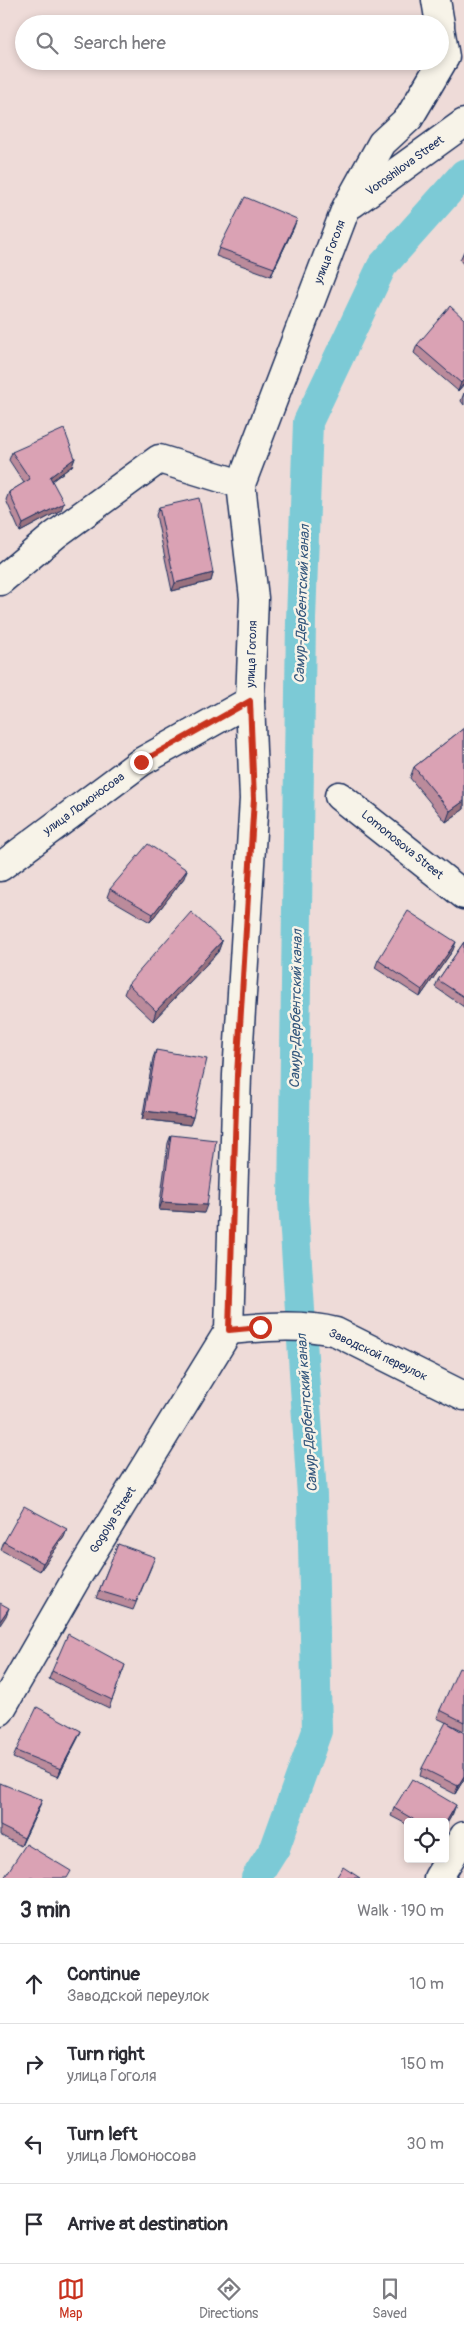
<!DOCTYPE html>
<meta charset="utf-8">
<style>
:root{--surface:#fff;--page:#f7f7f7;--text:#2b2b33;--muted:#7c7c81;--line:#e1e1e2;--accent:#c8321e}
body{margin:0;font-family:Pangolin,sans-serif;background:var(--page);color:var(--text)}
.controls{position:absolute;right:15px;bottom:15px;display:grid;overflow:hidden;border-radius:5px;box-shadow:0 2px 8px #0003}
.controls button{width:45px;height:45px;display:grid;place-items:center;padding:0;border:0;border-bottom:1px solid var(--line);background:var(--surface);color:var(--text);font:25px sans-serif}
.stop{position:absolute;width:15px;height:15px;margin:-11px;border:4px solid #c8321e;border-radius:50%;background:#fff}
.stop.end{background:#c8321e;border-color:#fff;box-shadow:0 1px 5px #0008}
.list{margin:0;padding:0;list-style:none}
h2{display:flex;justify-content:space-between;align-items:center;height:65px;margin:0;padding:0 20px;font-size:21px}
h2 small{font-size:16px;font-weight:400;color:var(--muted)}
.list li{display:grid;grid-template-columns:32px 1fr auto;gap:15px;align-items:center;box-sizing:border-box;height:80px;padding:0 20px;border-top:1px solid var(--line)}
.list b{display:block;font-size:19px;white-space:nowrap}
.list p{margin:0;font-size:16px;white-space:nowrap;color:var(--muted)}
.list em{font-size:16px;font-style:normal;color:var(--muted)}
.icon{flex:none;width:28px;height:28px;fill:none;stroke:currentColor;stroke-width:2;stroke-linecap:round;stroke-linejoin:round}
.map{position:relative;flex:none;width:464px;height:1878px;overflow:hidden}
.search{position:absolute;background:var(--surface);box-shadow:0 2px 8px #0003;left:15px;right:15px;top:15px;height:55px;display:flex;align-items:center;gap:12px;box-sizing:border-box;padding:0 18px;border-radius:28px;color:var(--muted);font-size:19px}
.sheet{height:385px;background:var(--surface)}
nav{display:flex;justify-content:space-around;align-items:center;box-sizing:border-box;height:70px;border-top:1px solid var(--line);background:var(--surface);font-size:14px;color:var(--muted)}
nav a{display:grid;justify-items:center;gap:2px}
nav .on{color:var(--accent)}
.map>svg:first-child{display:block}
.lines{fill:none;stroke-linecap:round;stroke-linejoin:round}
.canal{stroke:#7bcad6;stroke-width:30}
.street-casing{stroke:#1b2f5e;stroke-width:31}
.street{stroke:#f7f3e8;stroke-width:28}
.wall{fill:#bb8b9b;stroke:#1b2f5e}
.shaded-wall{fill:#99717e;stroke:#1b2f5e}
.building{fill:#daa2b4;stroke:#1b2f5e}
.route{stroke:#c8321e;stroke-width:6}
.labels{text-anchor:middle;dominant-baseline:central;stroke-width:5;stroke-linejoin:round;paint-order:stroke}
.street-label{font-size:12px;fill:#1b2f5e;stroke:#f7f3e8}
.water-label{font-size:14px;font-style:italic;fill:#33567c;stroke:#f7f3e8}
</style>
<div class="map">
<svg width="464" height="1878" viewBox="0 0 464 1878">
<rect width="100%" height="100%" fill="#eedbd8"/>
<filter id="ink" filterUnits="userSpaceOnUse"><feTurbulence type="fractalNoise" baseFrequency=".02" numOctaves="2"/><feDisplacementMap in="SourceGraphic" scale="10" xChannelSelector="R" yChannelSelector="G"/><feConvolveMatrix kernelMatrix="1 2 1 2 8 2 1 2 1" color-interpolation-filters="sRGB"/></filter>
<g filter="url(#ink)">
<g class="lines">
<polyline class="canal" points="256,1878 275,1848 317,1731 312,1496 293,1201 301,620 308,422 382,266 464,174"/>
<g class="street-casing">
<g id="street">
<polyline points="436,0 440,24"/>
<polyline points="352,204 464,123"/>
<polyline points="0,581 55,535 159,459 241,484"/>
<polyline points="339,796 464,895"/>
<polyline points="0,867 141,762 250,701"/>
<path d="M 229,1330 C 264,1327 302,1323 336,1332 L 464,1396"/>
<polyline points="0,1711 76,1579 229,1330 237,1075 254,799 250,701 254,598 241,484 346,208 382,143 409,118 445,57 440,28"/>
<polyline points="438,1878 464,1836"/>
</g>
</g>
<use href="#street" class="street"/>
</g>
<g class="wall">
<polygon points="294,227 271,276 216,256 219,248"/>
<polygon points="464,251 464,265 460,260"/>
<polygon points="417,345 464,384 458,391 414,353"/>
<polygon points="464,393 464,405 461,401"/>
<polygon points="12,452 75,458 72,466 52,481 61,510 20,532 6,500 9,492 24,483 9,460"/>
<polygon points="159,507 213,573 211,581 172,591 156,515"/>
<polygon points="464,728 464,809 446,822 410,778 414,767"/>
<polygon points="184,878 150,922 107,897 110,889"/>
<polygon points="222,941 218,952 153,1021 124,994 128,984"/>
<polygon points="464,942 464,1007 435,987 438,980"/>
<polygon points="453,950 420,997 375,968 378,960"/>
<polygon points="156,1050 193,1117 190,1125 142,1119 153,1058"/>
<polygon points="171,1135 204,1213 159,1210 168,1143"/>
<polygon points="67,1529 64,1537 40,1571 1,1550 4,1542"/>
<polygon points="118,1544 152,1565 133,1610 96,1598"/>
<polygon points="125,1665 109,1708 49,1679 52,1671"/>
<polygon points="464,1670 464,1731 437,1718 440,1710"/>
<polygon points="81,1731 78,1738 58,1777 13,1758 16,1751"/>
<polygon points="464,1733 464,1779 455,1794 420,1776 422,1768"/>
<polygon points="0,1783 39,1808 21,1846 0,1835"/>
<polygon points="394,1808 453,1813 445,1827 445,1822 408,1822 408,1825 391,1816"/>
</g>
<g class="shaded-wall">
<polygon points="297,219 294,227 271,276 274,268"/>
<polygon points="464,379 464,384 458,391 461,383"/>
<polygon points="75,458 72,466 47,484 50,477"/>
<polygon points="64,503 61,510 20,532 23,524"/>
<polygon points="213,573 211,581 172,591 175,583"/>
<polygon points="464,801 464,809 446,822 450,811"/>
<polygon points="187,870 184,878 150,922 153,914"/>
<polygon points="222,941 218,952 153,1021 156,1011"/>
<polygon points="456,942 453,950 420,997 422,990"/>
<polygon points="145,1111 193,1117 190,1125 142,1119"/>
<polygon points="162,1202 207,1205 204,1213 159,1210"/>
<polygon points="67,1529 64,1537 40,1571 43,1563"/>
<polygon points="9,1608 6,1616 0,1625 0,1621"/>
<polygon points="81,1731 78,1738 58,1777 61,1769"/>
<polygon points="464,1776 464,1779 455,1794 458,1786"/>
<polygon points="42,1800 39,1808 21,1846 24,1838"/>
<polygon points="456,1805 453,1813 445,1827 445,1824"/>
</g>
<g class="building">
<polygon points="245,197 297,219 274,268 219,248"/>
<polygon points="450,306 464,319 464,379 461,383 417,345"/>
<polygon points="64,429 75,458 50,477 64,503 23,524 9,492 30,479 12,452"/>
<polygon points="199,498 213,573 175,583 159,507"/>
<polygon points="464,728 464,801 450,811 414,767"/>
<polygon points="148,844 187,870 153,914 110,889"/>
<polygon points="408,911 456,942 422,990 378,960"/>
<polygon points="191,912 222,941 156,1011 128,984"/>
<polygon points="464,942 464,997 438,980"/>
<polygon points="156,1050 207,1059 193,1117 145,1111"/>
<polygon points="171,1135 216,1140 207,1205 162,1202"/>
<polygon points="24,1506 67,1529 43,1563 4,1542"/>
<polygon points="118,1544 155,1557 136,1602 99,1591"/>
<polygon points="0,1603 9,1608 0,1621"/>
<polygon points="68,1634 125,1665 112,1700 52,1671"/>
<polygon points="459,1668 464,1670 464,1722 440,1710"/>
<polygon points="37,1707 81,1731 61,1769 16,1751"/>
<polygon points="446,1722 464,1733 464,1776 458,1786 422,1768"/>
<polygon points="412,1779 456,1805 445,1824 445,1822 418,1822 394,1808"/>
<polygon points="0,1783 42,1800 24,1838 0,1826"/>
<polygon points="26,1844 71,1871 67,1878 4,1878"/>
<polygon points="343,1867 360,1878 336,1878"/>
</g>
</g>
<g class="lines" filter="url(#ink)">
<polyline class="route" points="141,762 250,701 254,799 237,1075 229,1330 260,1327"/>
</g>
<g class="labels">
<g class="street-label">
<text transform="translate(405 166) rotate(-36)">Voroshilova Street</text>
<text transform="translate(330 252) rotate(-69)">улица Гоголя</text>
<text transform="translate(252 654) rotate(-88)">улица Гоголя</text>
<text transform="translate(84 804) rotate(-36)">улица Ломоносова</text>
<text transform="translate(402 845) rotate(39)">Lomonosova Street</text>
<text transform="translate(378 1355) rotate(25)">Заводской переулок</text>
<text transform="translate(113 1520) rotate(-58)">Gogolya Street</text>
</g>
<g class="water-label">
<text transform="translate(302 604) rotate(-88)">Самур-Дербентский канал</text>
<text transform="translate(296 1009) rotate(-89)">Самур-Дербентский канал</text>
<text transform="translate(307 1413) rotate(-94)">Самур-Дербентский канал</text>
</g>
</g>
</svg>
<div class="controls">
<button><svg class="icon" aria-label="locate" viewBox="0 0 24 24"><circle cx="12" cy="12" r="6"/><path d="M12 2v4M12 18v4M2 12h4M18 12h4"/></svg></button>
</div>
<div class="stop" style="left:260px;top:1327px"></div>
<div class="stop end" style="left:141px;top:762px"></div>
<div class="search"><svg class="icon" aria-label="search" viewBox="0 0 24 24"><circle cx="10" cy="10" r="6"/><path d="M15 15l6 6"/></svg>Search here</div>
</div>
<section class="sheet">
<h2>3 min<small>Walk · 190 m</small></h2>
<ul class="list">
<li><svg class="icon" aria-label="ahead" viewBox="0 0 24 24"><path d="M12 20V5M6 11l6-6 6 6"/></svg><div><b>Continue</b><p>Заводской переулок</p></div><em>10 m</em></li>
<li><svg class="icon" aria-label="right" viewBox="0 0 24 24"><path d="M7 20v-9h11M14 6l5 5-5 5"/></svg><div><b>Turn right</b><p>улица Гоголя</p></div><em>150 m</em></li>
<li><svg class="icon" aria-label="left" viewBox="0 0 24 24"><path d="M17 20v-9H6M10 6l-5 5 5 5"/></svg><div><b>Turn left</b><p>улица Ломоносова</p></div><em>30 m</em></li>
<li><svg class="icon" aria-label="arrive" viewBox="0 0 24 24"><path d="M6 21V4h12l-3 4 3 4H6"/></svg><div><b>Arrive at destination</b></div></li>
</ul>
</section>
<nav>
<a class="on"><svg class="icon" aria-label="map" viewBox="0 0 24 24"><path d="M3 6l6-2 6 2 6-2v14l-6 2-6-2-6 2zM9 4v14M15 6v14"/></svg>Map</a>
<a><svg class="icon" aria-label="directions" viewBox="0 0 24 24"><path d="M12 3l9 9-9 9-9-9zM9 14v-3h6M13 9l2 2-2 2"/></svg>Directions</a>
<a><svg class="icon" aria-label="saved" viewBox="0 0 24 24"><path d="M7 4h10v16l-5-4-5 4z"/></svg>Saved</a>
</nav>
